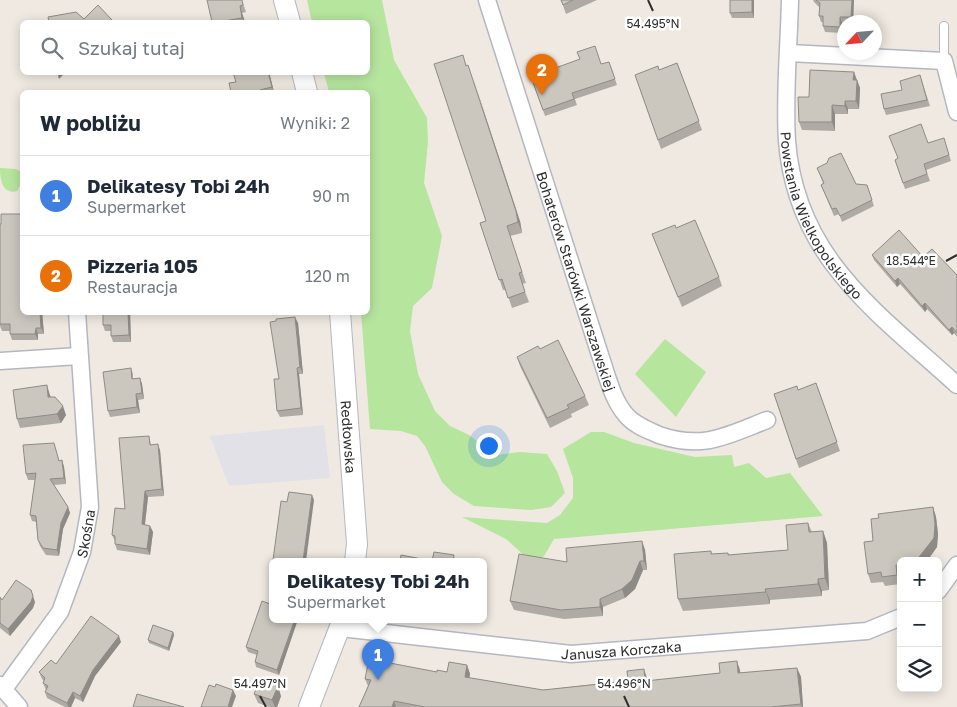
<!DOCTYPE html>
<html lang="pl">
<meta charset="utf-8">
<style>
:root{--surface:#fff;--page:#f6f6f7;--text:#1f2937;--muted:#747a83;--line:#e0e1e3;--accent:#0b8043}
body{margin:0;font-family:"Golos Text",sans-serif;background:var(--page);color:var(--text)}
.controls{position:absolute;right:15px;bottom:15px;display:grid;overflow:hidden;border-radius:8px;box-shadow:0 2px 12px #0003}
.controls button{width:45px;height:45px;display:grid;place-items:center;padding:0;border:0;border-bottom:1px solid var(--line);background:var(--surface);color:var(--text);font:25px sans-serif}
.compass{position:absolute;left:837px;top:15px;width:45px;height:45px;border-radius:50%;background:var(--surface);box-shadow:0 2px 12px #0003;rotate:244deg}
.you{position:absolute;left:488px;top:445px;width:18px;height:18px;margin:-12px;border:4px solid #fff;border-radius:50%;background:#1a73e8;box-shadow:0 0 0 8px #1a73e833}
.badge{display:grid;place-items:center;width:32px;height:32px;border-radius:50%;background:var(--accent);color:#fff;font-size:16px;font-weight:700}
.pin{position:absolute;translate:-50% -41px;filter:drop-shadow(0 1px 2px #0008)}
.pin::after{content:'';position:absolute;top:26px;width:18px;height:15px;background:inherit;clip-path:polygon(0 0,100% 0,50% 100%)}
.popup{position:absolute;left:269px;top:558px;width:218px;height:65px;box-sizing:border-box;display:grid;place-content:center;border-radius:8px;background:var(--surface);filter:drop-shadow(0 1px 4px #0005);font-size:16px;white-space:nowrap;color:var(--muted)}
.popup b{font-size:19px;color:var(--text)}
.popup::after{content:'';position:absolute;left:50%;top:100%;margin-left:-10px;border:10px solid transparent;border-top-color:var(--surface)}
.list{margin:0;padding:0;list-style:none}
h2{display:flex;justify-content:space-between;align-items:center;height:65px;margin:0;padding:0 20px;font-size:21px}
h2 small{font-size:16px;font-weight:400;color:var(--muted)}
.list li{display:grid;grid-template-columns:32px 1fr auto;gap:15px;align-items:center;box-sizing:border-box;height:80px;padding:0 20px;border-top:1px solid var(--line)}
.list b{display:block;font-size:19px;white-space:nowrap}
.list p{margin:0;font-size:16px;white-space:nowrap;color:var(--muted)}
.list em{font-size:16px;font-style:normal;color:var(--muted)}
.icon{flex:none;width:28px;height:28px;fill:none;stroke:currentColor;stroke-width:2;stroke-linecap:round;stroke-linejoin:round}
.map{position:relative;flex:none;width:957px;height:707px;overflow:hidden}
.search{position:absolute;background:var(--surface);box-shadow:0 2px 12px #0003;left:20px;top:20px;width:350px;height:55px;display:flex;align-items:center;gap:12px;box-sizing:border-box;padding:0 18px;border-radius:8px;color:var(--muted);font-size:19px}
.panel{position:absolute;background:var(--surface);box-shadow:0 2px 12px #0003;left:20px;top:90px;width:350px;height:225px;border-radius:8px}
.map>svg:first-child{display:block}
.industrial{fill:#e3e1e8}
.green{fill:#b6e59e}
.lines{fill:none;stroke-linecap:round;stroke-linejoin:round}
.service-casing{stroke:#b4b7c1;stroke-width:10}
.minor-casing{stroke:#b4b7c1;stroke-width:19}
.tertiary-casing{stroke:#b4b7c1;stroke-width:22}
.service{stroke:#fff;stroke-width:8}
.minor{stroke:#fff;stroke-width:16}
.tertiary{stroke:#fff;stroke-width:20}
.wall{fill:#afaba4}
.shaded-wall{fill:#8e8b86}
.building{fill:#cbc7bf;stroke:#8e8b86}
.ticks{fill:none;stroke:#2e2e2e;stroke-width:2}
.labels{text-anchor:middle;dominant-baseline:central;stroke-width:5;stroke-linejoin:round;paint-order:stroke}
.street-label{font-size:14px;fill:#2e2e2e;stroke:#fff}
.ticks-label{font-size:12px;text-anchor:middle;fill:#2e2e2e;stroke:#fff;stroke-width:5;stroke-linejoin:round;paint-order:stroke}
</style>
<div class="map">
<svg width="957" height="707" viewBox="0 0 957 707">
<rect width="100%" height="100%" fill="#efe9e1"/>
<polygon class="industrial" points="324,425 330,478 229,486 210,436"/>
<g class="green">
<polygon points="307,0 382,0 394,60 427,118 428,142 424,183 442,236 432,288 413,306 410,331 418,374 435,411 450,426 469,435 496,455 520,452 547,454 557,471 565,493 551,507 531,510 474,506 454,494 442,482 425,446 417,436 401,431 370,429 361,313 368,312 368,92 329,92 324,73 368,72 368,22 312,22"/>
<path d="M 0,168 L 16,169 L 21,172 L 22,182 L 17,191 C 2,195 0,179 0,168 Z"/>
<polygon points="665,339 706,372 676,417 635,374"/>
<polygon points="591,432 604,432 634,443 695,457 732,455 734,467 749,463 766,478 790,473 823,516 554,539 544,556 536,560 527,558 506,539 462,517 547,523 560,515 573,498 573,478 563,449"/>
</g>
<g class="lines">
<g class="service-casing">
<polyline id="service" points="944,26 944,61"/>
</g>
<g class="minor-casing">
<g id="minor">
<path id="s1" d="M 487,0 L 600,355 C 607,375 612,399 626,415 C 634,425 648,430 659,435 C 703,450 726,436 767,420"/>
<path id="s2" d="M 790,0 C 789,46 784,94 787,141 C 796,258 877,312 957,385"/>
<polyline points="789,53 944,61 957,112"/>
<polyline points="0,361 79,356"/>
<polyline points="938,591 957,565"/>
<path id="s3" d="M 341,628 L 571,654 L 867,631 L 901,617"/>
<polyline points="0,685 19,707"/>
<path id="s4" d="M 4,689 L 60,612 L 82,552 L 90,507 L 77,312"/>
</g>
</g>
<g class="tertiary-casing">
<g id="tertiary">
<polyline points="284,0 290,22"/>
<polyline points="302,72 307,92"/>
<path id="s5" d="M 340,312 L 357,544 L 355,561"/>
<polyline points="309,707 343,619"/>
</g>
</g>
<use href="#service" class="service"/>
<use href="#minor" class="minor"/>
<use href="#tertiary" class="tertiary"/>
</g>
<g class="wall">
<polygon points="242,0 246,12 242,13 245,22 212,22"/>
<polygon points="561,0 597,0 566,14"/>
<polygon points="754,0 754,18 732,18 730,13"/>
<polygon points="813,0 854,0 853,22 842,23 842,33 825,32 823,26 823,22 821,22 819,16 819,7 814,2"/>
<polygon points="609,62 617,85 575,99 577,105 545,116 531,77 601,64"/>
<polygon points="677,63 702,130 661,149 635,75 659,70"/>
<polygon points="269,72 274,92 231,92"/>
<polygon points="854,72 860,88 859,109 848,109 848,114 835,114 835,131 802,130 799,122 809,97"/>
<polygon points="920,75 930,106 886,115 884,109 902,90"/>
<polygon points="928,143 946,145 951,161 926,170 930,181 905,189 895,160"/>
<polygon points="817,168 856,184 867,185 874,206 842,222 839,214 834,216 821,185 823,183"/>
<polygon points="520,221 522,233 510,236 526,283 522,284 529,302 512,308 506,290 503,290 480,223"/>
<polygon points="0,224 42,312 44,334 38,334 38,340 12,340 10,334 10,331 2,331 0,326"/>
<polygon points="676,228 719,277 722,286 682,307 652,234"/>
<polygon points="872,255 923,257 957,275 957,337 954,333 952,335 927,309 925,312 900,284 897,287 874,260"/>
<polygon points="130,312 131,342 113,342 111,336 111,331 105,331 103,325"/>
<polygon points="298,323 303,374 299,374 303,415 280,417 277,411 279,379"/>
<polygon points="517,357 585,396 589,405 571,414 572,417 550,428 520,366"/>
<polygon points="131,368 133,374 133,379 140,378 142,384 144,399 138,400 140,413 110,417 108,411"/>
<polygon points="816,383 840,451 799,468 774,394 798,390"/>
<polygon points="50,395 51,397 66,415 61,423 20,428 17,419"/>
<polygon points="149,436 151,445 160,450 164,496 148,497 145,525 150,526 153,532 150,555 117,550 115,544 115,541 112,535 125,509"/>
<polygon points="54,443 59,461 62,460 64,467 66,484 54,485 68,507 70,513 63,529 59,556 46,555 40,546 38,540 36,522 32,521 30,515 35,480 28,480 26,474"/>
<polygon points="933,507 936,517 938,534 937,547 927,561 901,561 901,574 899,574 900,584 885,586 883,582 871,583 868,574 873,541"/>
<polygon points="808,523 812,532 823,531 827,543 829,590 822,591 822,596 770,600 770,604 683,611 678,599 711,551 712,554 728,553 729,555 788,550"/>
<polygon points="642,541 645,550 647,570 643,570 635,589 625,598 603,607 603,616 564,619 514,610 510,601 567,562"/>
<polygon points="0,597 2,600 35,602 33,608 10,636 0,628"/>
<polygon points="273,619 298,619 279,675 256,667 255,662 257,655 248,652 246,647"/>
<polygon points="173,632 174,635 169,651 149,643 148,640"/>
<polygon points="121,642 95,676 83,702 75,698 71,707 65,707 47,698 45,692 46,690 43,683 44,681 42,679 39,672 56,664"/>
<polygon points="467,665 470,674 469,678 543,690 647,678 648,681 720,673 740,670 740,673 797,668 801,677 803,707 359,707 368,686 365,679 437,672 447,672"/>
<polygon points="254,694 281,696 277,707 269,707 258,703"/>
</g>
<g class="shaded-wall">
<polygon points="752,0 754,0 754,18 752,12"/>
<polygon points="852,0 854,0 853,22 851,17"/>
<polygon points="240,6 242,13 245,22 242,18"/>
<polygon points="840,17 842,23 842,33 840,27"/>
<polygon points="61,72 66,72 59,79 58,76"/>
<polygon points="268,72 269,72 274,92 272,87"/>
<polygon points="854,72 857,81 853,80"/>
<polygon points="472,75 520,221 522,233 518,222"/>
<polygon points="857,80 860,88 859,109 856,101"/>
<polygon points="845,101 848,109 848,114 845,106"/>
<polygon points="832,105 835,114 835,131 832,122"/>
<polygon points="898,278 900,284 897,287 895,281"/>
<polygon points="925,303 927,309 925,312 922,306"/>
<polygon points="40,312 42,312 44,334 41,328"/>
<polygon points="128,312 130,312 131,342 129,335"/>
<polygon points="295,317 298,323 303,374 300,367"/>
<polygon points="952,327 954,333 952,335 949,330"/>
<polygon points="36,328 38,334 38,340 35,334"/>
<polygon points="297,368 299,374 303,415 301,408"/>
<polygon points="140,378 142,384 144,399 142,393"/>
<polygon points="47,385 50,395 52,407 48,397"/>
<polygon points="136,394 138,400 140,413 137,407"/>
<polygon points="63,406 66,415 61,423 57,414"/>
<polygon points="158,444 160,450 164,496 162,489"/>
<polygon points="62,460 64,467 66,484 64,478"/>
<polygon points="145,491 148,497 144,531 142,524"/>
<polygon points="312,495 314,500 306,561 303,561"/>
<polygon points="68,507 70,513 63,529 59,556 57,550 61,523"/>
<polygon points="933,507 936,517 938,534 937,547 927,561 916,561"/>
<polygon points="150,526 153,532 150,555 147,549"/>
<polygon points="823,531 827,543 829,590 825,578"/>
<polygon points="642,541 645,550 647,570 644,561"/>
<polygon points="640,561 643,570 635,589 625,598 622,589"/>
<polygon points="896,565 899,574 900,584 897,575"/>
<polygon points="483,571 486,580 483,597"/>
<polygon points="818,579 822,591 822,596 818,584"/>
<polygon points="765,589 770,600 770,604"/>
<polygon points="31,590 35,602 33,608 10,636 8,629"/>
<polygon points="600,599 603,607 603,616 600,607"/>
<polygon points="295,619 298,619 279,675 277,670"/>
<polygon points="173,632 174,635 169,651 168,648"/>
<polygon points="119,636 121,642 95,676 83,702 80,696 93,670"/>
<polygon points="737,661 740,670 741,682 738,673"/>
<polygon points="467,665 470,674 468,686 465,677"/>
<polygon points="797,668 801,677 803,707 802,707 801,704"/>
<polygon points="644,669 647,678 648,690 645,681"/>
<polygon points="278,686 281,696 277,707 275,707 272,700"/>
<polygon points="233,690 236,696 232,707 228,707"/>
<polygon points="73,692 75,698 71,707 68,707 67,703"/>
<polygon points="394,701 396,707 392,707"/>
</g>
<g class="building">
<polygon points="207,0 242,0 243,5 240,6 242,18 218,22 212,22"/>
<polygon points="561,0 573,0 563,5"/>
<polygon points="730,0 752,0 752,12 730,13"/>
<polygon points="816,0 852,0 851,17 840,17 840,27 823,26 823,16 819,16 820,3"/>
<polygon points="98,5 112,20 109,22 49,22 48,17 76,12 84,19"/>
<polygon points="595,46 601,64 609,62 615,79 572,93 574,99 543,110 531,77 580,59 577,52"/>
<polygon points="463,55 466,66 468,65 516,211 518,222 507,226 522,272 519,273 525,292 508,298 502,279 499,280 480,223 486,221 434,64"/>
<polygon points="677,63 699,121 658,140 635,75 658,66 659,70"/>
<polygon points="810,70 854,72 853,80 857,80 856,101 845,101 845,106 832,105 832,122 799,122 798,97 809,97"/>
<polygon points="233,72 268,72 272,87 260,90 261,92 231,92 229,83 236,82"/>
<polygon points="920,75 927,100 884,109 881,94 902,90 900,81"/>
<polygon points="921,124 928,143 944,138 949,155 924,164 927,174 903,183 895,160 898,158 889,136"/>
<polygon points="841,153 856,184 867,185 872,200 840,216 836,208 832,209 821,185 824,183 817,168 827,163 829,158"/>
<polygon points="1,214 22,214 22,312 40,312 41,328 36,328 35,334 10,334 10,324 0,324 0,224 1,224"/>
<polygon points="695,220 719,277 678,297 652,234 675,225 676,228"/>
<polygon points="899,230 923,257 932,249 957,275 957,333 952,327 949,330 925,303 922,306 898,278 895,281 872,255"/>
<polygon points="103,312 128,312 129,335 111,336 111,325 103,325"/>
<polygon points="295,317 300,367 297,368 301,408 277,411 274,379 279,379 270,322 276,321 276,319"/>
<polygon points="558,340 585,396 567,405 569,408 547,418 517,357 538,346 540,349"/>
<polygon points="131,368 132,379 140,378 142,393 136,394 137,407 108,411 103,372"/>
<polygon points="816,383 837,442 796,459 774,394 797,386 798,390"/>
<polygon points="47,385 48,397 55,397 63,406 57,414 17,419 13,390"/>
<polygon points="149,436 150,445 158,444 162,489 145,491 142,524 150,526 147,549 115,544 115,536 112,535 115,508 125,509 119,438"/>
<polygon points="54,443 59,461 62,460 64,478 50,479 68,507 61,523 57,550 43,548 38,540 36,516 30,515 36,473 26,474 23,445"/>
<polygon points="289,492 312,495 303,561 279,561 273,560 281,501 287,502"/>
<polygon points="933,507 935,524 934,538 916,561 901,561 901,565 896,565 897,575 882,577 881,572 868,574 864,542 873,541 871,519 879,518 878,514"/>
<polygon points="808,523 809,532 823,531 825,578 818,579 818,584 765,589 766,592 678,599 674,554 711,551 711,554 728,553 728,555 788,550 786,525"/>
<polygon points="642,541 644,561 640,561 632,580 622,589 600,599 600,607 561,610 510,601 519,554 567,562 566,548"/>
<polygon points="434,552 454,555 453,561 400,561 401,555 432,561"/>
<polygon points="16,580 31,590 33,596 31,602 8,629 0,623 0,597 2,600"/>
<polygon points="262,601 273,605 273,619 295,619 277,670 255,662 258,651 246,647"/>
<polygon points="91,616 119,636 93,670 80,696 73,692 67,703 45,692 48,686 43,683 45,678 39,672 51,660 56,664"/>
<polygon points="153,625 173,632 168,648 148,640"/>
<polygon points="369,659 437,672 437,670 447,672 449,662 467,665 465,677 543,690 628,681 627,671 644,669 645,681 720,673 719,663 737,661 738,673 797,668 801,704 771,707 425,707 394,701 392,707 359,707 371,680 365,679"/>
<polygon points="260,680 278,686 272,700 254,694"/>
<polygon points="216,684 233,690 228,707 201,707 209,685 215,687"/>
<polygon points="137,694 184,707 133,707"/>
</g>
<path class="ticks" d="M 648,0 L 653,11M 946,261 L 957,255M 260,696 L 266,707M 624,696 L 629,707"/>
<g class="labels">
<g class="street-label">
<text stroke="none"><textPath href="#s2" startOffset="224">Powstania Wielkopolskiego</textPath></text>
<text stroke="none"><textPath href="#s1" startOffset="295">Bohaterów Starówki Warszawskiej</textPath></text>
<text stroke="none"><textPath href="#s5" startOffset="125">Redłowska</textPath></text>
<text stroke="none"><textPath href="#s4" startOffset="178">Skośna</textPath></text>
<text stroke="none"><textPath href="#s3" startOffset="282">Janusza Korczaka</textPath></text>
</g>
</g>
<g class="ticks-label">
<text x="653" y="28">54.495°N</text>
<text x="911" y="265">18.544°E</text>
<text x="260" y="688">54.497°N</text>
<text x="624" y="688">54.496°N</text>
</g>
</svg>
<div class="controls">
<button>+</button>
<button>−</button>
<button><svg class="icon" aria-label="layers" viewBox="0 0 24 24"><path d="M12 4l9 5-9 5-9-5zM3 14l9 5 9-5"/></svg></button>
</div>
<svg class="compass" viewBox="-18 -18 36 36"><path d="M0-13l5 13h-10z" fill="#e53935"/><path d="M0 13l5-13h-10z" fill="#747a83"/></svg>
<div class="you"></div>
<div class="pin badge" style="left:378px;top:680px;background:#3f7fe0">1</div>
<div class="popup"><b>Delikatesy Tobi 24h</b>Supermarket</div>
<div class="pin badge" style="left:542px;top:95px;background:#e8710a">2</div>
<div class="search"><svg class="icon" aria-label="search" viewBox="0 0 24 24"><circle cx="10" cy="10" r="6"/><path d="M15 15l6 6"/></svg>Szukaj tutaj</div>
<section class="panel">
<h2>W pobliżu<small>Wyniki: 2</small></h2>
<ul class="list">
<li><span class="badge" style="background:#3f7fe0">1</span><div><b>Delikatesy Tobi 24h</b><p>Supermarket</p></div><em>90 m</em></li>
<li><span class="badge" style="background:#e8710a">2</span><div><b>Pizzeria 105</b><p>Restauracja</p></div><em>120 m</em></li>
</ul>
</section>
</div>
